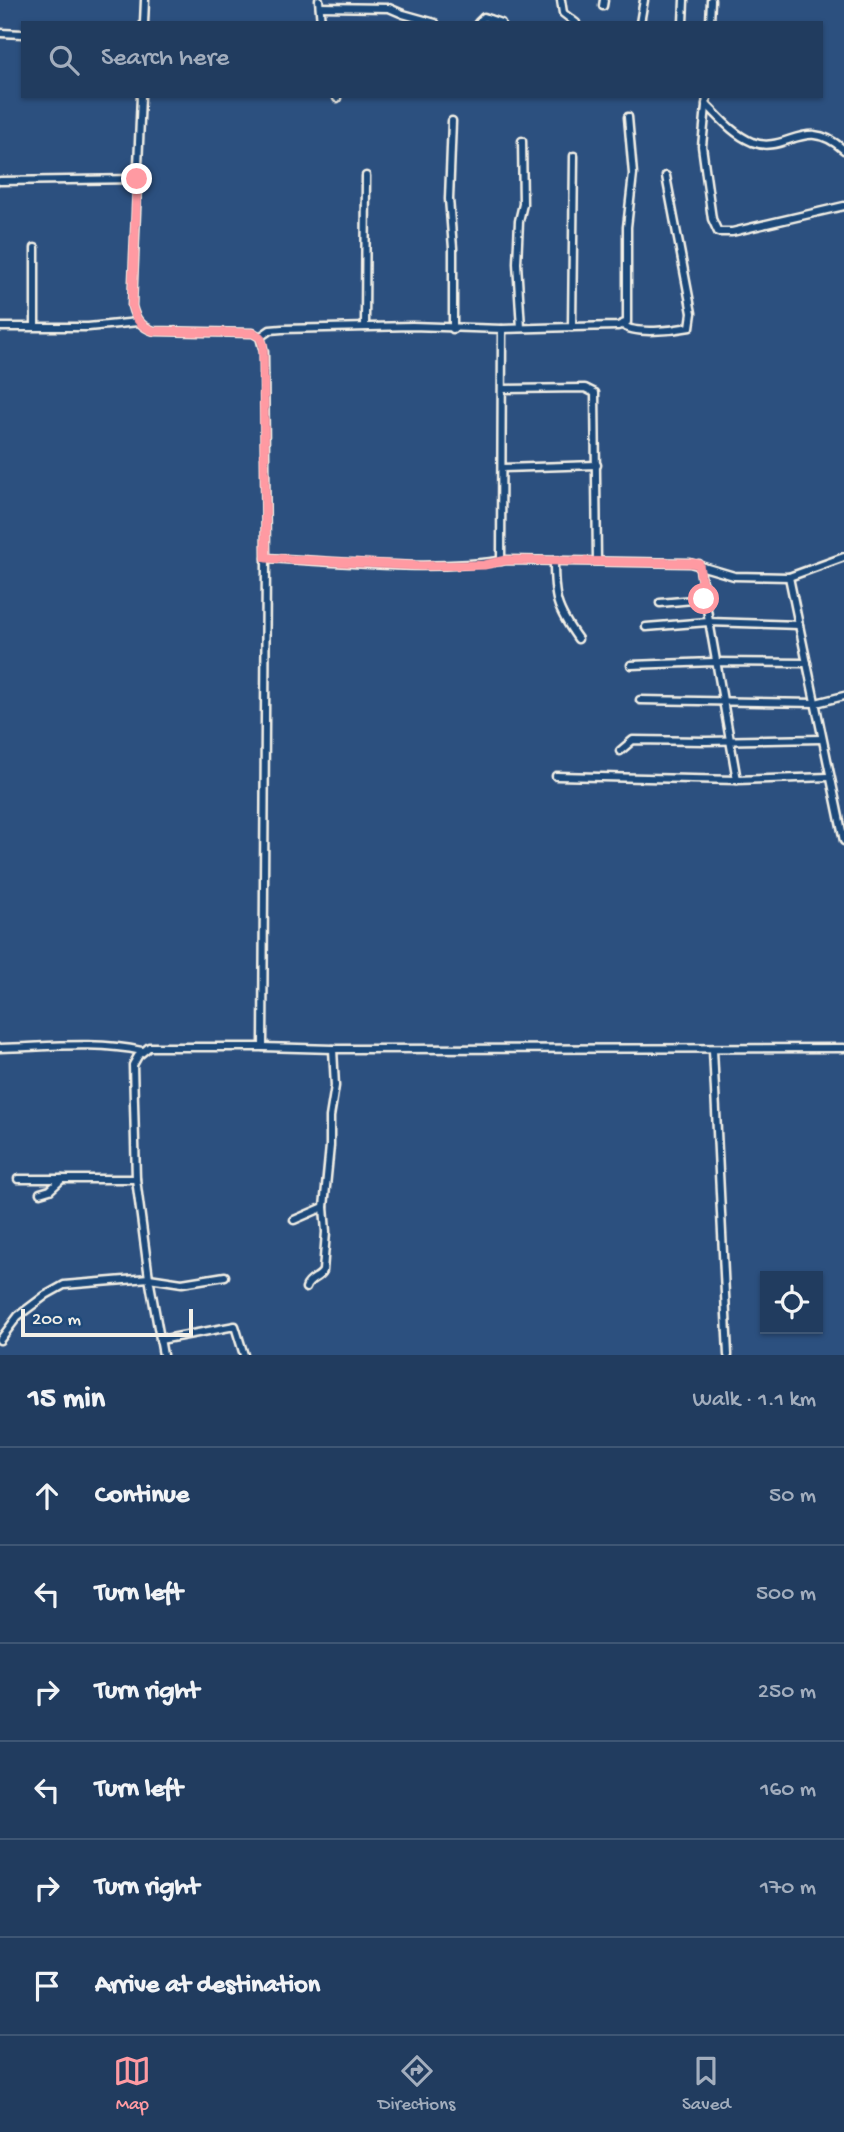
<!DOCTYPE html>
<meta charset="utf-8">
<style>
:root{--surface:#213c5f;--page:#294365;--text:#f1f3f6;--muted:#a2adbd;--line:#3e5674;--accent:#ff9aa2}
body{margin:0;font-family:"Gochi Hand",sans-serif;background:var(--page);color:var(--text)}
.controls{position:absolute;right:21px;bottom:21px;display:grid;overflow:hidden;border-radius:0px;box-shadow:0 2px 5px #0004}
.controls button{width:63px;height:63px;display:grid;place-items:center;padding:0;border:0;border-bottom:2px solid var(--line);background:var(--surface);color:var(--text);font:35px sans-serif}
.scale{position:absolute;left:21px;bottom:18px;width:172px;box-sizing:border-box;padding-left:7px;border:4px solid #f4f1e8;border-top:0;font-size:19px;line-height:24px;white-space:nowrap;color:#f4f1e8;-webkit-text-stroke:5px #1f4a7a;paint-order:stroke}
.stop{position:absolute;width:21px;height:21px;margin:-16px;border:5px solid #ff9aa2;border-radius:50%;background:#fff}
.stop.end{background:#ff9aa2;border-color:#fff;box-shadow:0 2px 7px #0008}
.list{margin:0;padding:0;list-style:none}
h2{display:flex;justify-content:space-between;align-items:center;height:91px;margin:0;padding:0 28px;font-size:30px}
h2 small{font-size:23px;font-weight:400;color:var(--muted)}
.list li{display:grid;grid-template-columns:46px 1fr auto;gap:21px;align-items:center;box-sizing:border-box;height:98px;padding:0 28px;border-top:2px solid var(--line)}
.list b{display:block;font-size:26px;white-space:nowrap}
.list em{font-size:23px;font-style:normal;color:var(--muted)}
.icon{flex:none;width:38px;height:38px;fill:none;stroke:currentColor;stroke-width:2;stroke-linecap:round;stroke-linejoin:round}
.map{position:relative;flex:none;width:844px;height:1355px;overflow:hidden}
.search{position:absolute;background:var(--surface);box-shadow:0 2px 5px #0004;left:21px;right:21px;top:21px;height:77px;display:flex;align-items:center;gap:18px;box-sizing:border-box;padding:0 24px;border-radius:0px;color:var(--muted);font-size:26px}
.sheet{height:679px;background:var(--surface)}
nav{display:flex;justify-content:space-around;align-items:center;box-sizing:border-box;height:98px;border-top:2px solid var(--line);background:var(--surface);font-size:19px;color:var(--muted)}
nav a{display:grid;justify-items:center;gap:4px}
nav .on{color:var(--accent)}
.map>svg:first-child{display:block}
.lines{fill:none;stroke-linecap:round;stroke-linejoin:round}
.street-casing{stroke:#f4f1e8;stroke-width:11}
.street{stroke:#1f4a7a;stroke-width:6}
.route{stroke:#ff9aa2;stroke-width:9}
</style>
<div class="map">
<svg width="844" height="1355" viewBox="0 0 844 1355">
<rect width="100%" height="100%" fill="#2c507f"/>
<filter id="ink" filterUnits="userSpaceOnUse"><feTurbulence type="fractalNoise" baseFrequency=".0143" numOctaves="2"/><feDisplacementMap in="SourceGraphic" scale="14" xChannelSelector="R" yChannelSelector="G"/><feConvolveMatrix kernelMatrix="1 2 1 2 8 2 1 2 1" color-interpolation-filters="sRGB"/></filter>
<g filter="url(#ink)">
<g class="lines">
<g class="street-casing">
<g id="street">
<polyline points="319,0 321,23"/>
<polyline points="561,0 563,13 576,23"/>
<polyline points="603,6 604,0"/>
<polyline points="320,7 389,8 403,14 435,23"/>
<polyline points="144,23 145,0"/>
<polyline points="478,23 484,17 501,23"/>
<polyline points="640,23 644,0"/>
<polyline points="683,23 684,0"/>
<polyline points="710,23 711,0"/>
<polyline points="0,33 23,34"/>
<path d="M 141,96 L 132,306 C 135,319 141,327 154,331 L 253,333 L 260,337 L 264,352 L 266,558 L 263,1047 L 149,1047 L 138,1056 L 133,1065 L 136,1179 L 149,1278 L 163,1355"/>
<polyline points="337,96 337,98"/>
<polyline points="707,96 702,146 712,219 718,232 732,232 844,206"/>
<path d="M 706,104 C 720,118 733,134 752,142 C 786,155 806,114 844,150"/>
<polyline points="452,121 449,199 453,248 453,329"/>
<polyline points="0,181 137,179"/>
<path d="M 623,325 C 634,335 675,330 690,327 L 692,313 L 666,176"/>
<polyline points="35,326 35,248"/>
<polyline points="0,327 88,327 138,322"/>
<polyline points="365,327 366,176"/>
<polyline points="572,327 618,326 627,322 627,227 633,174 628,117"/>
<polyline points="521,328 517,263 519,221 523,204 522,141"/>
<polyline points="502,329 572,327 574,156"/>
<polyline points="260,337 270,330 282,329 412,326 502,329 501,561"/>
<polyline points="503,389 585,388 595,393 597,561"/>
<polyline points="503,468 597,465"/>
<path d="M 266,558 C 346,562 428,572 507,560 L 690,563 L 734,576 L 789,577 L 844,557"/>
<path d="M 554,561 C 554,598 556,608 578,639"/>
<polyline points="699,564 737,780"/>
<polyline points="789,577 844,841"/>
<polyline points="660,603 704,599"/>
<polyline points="646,627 708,622 799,625"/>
<polyline points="631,665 714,662 807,663"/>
<polyline points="640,700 816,703 844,696"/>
<polyline points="620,751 633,740 706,741 822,739"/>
<polyline points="556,776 737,780 829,777"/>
<polyline points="263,1047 333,1049 844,1048"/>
<path d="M 0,1048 C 46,1047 97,1041 142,1051"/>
<polyline points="713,1050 728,1355"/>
<polyline points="18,1179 136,1179"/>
<polyline points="40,1193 50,1190 62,1179"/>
<polyline points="294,1220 324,1207"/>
<path d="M 306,1288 C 309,1278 319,1279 323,1271 L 326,1232 L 324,1207 L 330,1146 L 330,1117 L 335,1086 L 333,1049"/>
<polyline points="0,1340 18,1316 46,1295 64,1285 149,1278 182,1283 225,1276"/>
<polyline points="160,1340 235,1326 244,1355"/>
</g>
</g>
<use href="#street" class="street"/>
</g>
</g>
<g class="lines" filter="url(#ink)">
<path class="route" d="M 137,179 L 132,306 C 135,319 141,327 154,331 L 253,333 L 260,337 L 263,344 L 266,558 L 421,566 L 484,565 L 507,560 L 690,563 L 699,564 L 704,599"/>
</g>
</svg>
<div class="controls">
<button><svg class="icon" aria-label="locate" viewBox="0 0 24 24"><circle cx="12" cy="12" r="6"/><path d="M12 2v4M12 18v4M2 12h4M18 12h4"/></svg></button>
</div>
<div class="scale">200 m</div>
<div class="stop" style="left:704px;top:599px"></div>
<div class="stop end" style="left:137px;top:179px"></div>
<div class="search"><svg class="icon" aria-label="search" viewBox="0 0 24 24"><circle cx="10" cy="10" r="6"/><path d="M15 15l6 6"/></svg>Search here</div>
</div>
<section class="sheet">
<h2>15 min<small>Walk · 1.1 km</small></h2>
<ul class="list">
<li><svg class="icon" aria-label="ahead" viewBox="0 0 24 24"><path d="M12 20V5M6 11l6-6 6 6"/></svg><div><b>Continue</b></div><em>50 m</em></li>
<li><svg class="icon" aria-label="left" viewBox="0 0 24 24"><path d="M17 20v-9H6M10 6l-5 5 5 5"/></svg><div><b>Turn left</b></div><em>500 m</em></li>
<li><svg class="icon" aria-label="right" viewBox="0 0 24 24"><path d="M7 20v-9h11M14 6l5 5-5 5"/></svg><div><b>Turn right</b></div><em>250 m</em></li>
<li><svg class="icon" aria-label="left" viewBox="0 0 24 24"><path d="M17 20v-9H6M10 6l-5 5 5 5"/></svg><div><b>Turn left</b></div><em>160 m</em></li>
<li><svg class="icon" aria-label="right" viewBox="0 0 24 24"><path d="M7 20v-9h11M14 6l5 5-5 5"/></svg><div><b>Turn right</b></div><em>170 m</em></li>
<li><svg class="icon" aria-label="arrive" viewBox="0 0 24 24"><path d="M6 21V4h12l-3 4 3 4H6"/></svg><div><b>Arrive at destination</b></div></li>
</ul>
</section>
<nav>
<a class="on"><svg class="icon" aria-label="map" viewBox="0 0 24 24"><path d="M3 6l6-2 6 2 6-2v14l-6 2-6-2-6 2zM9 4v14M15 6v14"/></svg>Map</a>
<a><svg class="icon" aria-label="directions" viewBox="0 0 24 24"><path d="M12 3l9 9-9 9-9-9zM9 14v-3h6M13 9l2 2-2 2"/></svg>Directions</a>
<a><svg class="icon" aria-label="saved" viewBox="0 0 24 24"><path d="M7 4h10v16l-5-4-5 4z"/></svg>Saved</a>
</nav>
